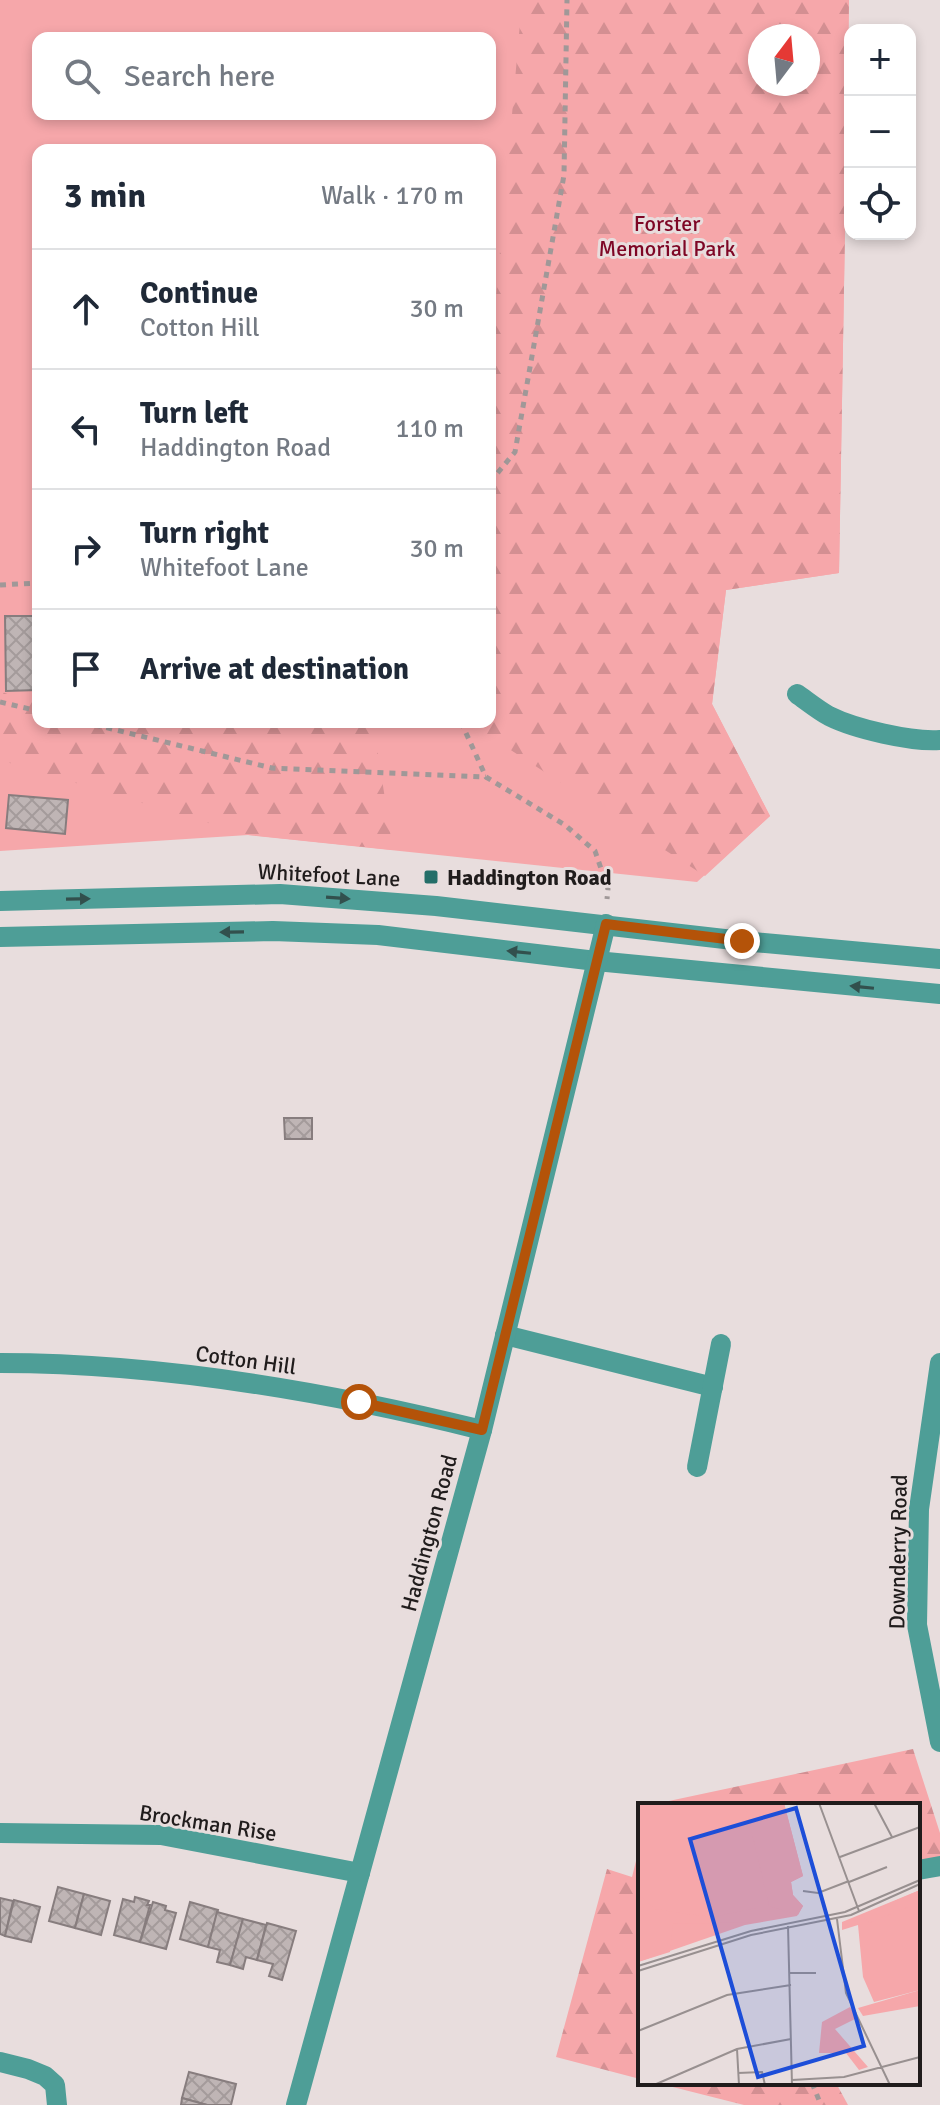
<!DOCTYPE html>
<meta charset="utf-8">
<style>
:root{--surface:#fff;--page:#f2f2f3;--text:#1f2937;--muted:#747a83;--line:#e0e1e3}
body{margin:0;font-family:Signika,sans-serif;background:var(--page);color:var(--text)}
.controls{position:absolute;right:24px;top:24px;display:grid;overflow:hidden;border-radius:16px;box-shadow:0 4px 12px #0003}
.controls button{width:72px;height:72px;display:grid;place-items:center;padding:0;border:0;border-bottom:2px solid var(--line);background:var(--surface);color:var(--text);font:40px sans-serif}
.compass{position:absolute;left:748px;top:24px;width:72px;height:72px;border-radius:50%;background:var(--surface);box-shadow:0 4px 12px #0003;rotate:16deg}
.stop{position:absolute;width:24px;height:24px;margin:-18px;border:6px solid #b45309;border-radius:50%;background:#fff}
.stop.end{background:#b45309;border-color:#fff;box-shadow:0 2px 8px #0008}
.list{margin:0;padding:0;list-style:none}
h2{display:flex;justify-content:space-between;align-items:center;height:104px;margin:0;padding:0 32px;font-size:34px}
h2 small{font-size:26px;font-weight:400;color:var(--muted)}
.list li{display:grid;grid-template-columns:52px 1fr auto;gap:24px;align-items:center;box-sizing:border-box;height:120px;padding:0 32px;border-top:2px solid var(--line)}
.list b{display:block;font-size:30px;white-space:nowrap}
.list p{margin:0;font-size:26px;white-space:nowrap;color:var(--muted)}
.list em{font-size:26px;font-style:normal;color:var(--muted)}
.icon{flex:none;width:44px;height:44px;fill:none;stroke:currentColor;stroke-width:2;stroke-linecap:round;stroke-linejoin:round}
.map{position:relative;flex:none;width:940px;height:2105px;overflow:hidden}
.search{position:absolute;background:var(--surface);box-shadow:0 4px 12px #0003;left:32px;top:32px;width:464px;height:88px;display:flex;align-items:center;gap:20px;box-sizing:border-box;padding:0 28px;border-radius:16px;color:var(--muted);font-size:30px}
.panel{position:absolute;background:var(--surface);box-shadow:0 4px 12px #0003;left:32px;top:144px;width:464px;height:584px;border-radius:16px}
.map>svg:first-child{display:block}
.green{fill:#f6a7aa;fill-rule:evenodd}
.forest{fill:url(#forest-firs);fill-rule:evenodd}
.building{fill:url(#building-cross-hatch);stroke:#877d7e;stroke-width:2}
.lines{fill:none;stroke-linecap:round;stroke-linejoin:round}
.path{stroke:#a09898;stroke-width:5;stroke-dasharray:6 6;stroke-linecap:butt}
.minor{stroke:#4e9e97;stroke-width:20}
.oneway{fill:#32504d}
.route{stroke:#b45309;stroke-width:10}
.poi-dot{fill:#246e68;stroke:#e8dddd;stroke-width:3}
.labels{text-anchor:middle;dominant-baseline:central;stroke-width:6;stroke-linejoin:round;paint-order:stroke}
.park-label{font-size:22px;fill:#7e0625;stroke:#e8dddd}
.street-label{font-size:22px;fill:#201c1c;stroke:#e8dddd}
.poi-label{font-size:22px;font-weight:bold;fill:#201c1c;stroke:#e8dddd;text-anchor:start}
.inset-road{fill:none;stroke:#989090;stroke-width:2}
.view{fill:#1d4ed8;fill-opacity:0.15;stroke:#1d4ed8;stroke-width:4}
.inset-edge{fill:none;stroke:#201c1c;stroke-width:4}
</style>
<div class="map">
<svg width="940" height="2105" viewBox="0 0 940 2105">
<defs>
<pattern id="forest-firs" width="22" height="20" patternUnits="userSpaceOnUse" patternTransform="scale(2)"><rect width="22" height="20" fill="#f6a7aa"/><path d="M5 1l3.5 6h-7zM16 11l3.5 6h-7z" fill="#d38f92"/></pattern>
<pattern id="building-cross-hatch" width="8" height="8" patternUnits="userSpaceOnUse" patternTransform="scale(2)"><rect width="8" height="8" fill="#bfb5b5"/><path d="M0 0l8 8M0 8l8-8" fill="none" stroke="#a49b9b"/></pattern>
</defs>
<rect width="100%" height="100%" fill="#e8dddd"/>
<path class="green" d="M 0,0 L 849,0 L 839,573 L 726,590 L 712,704 L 770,816 L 697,882 L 248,835 L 0,851 ZM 760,36 L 808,36 L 808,84 L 760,84 ZM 38,38 L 490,38 L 490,114 L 38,114 ZM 38,150 L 490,150 L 490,722 L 38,722 Z"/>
<g class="forest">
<path d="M 522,0 L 849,0 L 839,573 L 726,590 L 712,704 L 770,816 L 705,876 L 486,734 L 485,722 L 490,722 L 490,366 ZM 760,36 L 808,36 L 808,84 L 760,84 Z"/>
<polygon points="0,691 15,697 38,699 38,722 373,722 393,850 248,835 0,760"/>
<polygon points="913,1749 940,1833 940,1858 918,1862 918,1805 650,1805"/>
<polygon points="640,1845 640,2079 556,2057 607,1869 632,1877"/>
<polygon points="657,2083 836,2083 848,2105 744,2105"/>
</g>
<g class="building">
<polygon points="5,616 38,616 38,690 6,691"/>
<polygon points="9,795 68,800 65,834 6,828"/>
<polygon points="284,1118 312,1118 312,1139 285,1139"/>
<polygon points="58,1887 84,1894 75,1928 49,1921"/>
<polygon points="84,1894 110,1901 101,1935 75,1928"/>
<polygon points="135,1897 149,1901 147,1905 150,1905 140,1942 114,1935 123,1899 134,1902"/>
<polygon points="0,1898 13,1901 5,1936 0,1934"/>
<polygon points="14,1900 40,1907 31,1942 5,1936"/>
<polygon points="153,1902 166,1906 165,1910 176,1913 166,1949 140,1942"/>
<polygon points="190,1902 218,1910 208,1947 180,1939"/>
<polygon points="217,1912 243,1919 230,1965 217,1962 220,1950 208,1947"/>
<polygon points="243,1919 266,1925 257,1960 246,1957 243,1969 230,1965"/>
<polygon points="267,1923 296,1931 282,1980 269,1976 273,1964 257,1960"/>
<polygon points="189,2072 236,2084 231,2105 207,2105 182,2098"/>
<polygon points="182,2098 207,2105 181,2105"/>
</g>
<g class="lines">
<g class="path">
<polyline points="490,482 515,452 564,175 567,0"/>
<polyline points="0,585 38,583"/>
<polyline points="0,702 38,711"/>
<polyline points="83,722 272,768 486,777"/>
<polyline points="461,722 486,777 565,825 595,851 608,889 607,899"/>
<polyline points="812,2083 821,2105"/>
</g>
<g class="minor">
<path d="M 797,694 C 807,701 818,710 829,716 C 855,729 911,742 940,740"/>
<polyline points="0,901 280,894 436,906 742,941 940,959"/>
<polyline points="0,937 273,931 378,935 596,961 940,994"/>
<polyline points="505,1335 713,1387"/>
<path d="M 0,1363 C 162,1363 325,1391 482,1430"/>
<polyline points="940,1363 919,1509 917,1625 940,1742"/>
<polyline points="697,1467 721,1344"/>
<polyline points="0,1833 161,1835 360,1873"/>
<polyline points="918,1870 940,1866"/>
<polyline points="0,2062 28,2069 45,2076 55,2085 57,2105"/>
<polyline points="296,2105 482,1430 606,924"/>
</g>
</g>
<defs><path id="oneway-solid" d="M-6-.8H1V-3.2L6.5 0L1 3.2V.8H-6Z" transform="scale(2)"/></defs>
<g class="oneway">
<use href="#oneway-solid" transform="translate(338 898) rotate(4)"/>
<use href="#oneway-solid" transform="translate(78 899) rotate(-1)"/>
<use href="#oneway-solid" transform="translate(232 932) rotate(179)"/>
<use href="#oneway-solid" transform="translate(519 952) rotate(-174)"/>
<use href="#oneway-solid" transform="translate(862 987) rotate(-174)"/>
</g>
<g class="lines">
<polyline class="route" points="359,1402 482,1430 606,924 742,941"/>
</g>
<rect class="poi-dot" x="423" y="869" width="16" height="16" rx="4"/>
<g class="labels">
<g class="park-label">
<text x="667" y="223">Forster<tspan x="667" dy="25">Memorial Park</tspan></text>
</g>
<g class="street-label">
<text transform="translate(329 875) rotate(3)">Whitefoot Lane</text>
<text transform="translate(246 1360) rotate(8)">Cotton Hill</text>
<text transform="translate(429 1533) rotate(-75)">Haddington Road</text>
<text transform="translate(898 1552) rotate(-89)">Downderry Road</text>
<text transform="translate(208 1823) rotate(9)">Brockman Rise</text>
</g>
<g class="poi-label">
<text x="447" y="877">Haddington Road</text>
</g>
</g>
<g transform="translate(638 1803)">
<rect width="282" height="282" fill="#e8dddd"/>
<path d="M 0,0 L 146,0 L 165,73 L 153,79 L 155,92 L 165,103 L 159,113 L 107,122 L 0,159 ZM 282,87 L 282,187 L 236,199 L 225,174 L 220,122 L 204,127 L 204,119 Z" fill="#f6a7aa"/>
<path d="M 107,0 L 146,0 L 165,73 L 153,79 L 155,92 L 165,103 L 160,112 L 131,103 ZM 282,87 L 282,99 L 231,120 L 224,112 ZM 0,91 L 17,106 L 49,111 L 76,114 L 117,105 L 124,119 L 35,121 L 32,149 L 0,159 ZM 282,187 L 282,203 L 225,213 L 220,205 ZM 212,204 L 219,215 L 197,226 L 230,264 L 221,267 L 208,250 L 181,250 L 184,219 Z" fill="#f6a7aa"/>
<path class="inset-road" d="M 181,0 L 221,108M 236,0 L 254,34M 202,54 L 282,24M 211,79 L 249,64M 165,88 L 180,90 L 211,78M 199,116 L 208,190 L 252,282M 150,123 L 154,282M 0,163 L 113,128 L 207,109 L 282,77M 0,168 L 113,132 L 213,112 L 282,81M 152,170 L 178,170M 0,228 L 89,192 L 153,182M 99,246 L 101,282M 100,270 L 124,269 L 127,282M 154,277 L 206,274 L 282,254M 16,282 L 99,246 L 153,236"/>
<path class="view" d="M 158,5 L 226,243 L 120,274 L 52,36 Z"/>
<rect width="282" height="282" class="inset-edge"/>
</g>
</svg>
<div class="controls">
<button>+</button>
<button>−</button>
<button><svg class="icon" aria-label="locate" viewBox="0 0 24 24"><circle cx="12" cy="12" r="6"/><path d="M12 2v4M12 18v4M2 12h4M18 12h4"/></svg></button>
</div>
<svg class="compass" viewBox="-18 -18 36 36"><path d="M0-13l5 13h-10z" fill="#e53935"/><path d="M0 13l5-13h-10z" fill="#747a83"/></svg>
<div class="stop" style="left:359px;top:1402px"></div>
<div class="stop end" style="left:742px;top:941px"></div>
<div class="search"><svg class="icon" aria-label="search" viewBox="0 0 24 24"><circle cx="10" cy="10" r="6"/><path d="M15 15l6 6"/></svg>Search here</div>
<section class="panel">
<h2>3 min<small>Walk · 170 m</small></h2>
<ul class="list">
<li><svg class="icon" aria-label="ahead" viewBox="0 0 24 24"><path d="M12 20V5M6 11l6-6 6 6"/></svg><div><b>Continue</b><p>Cotton Hill</p></div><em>30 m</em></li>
<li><svg class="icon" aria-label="left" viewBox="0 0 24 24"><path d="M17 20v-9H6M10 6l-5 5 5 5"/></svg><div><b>Turn left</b><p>Haddington Road</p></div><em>110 m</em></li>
<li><svg class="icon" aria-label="right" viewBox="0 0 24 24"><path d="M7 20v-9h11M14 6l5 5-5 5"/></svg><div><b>Turn right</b><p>Whitefoot Lane</p></div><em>30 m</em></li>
<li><svg class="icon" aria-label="arrive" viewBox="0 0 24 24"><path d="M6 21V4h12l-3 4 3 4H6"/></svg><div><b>Arrive at destination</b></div></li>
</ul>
</section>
</div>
